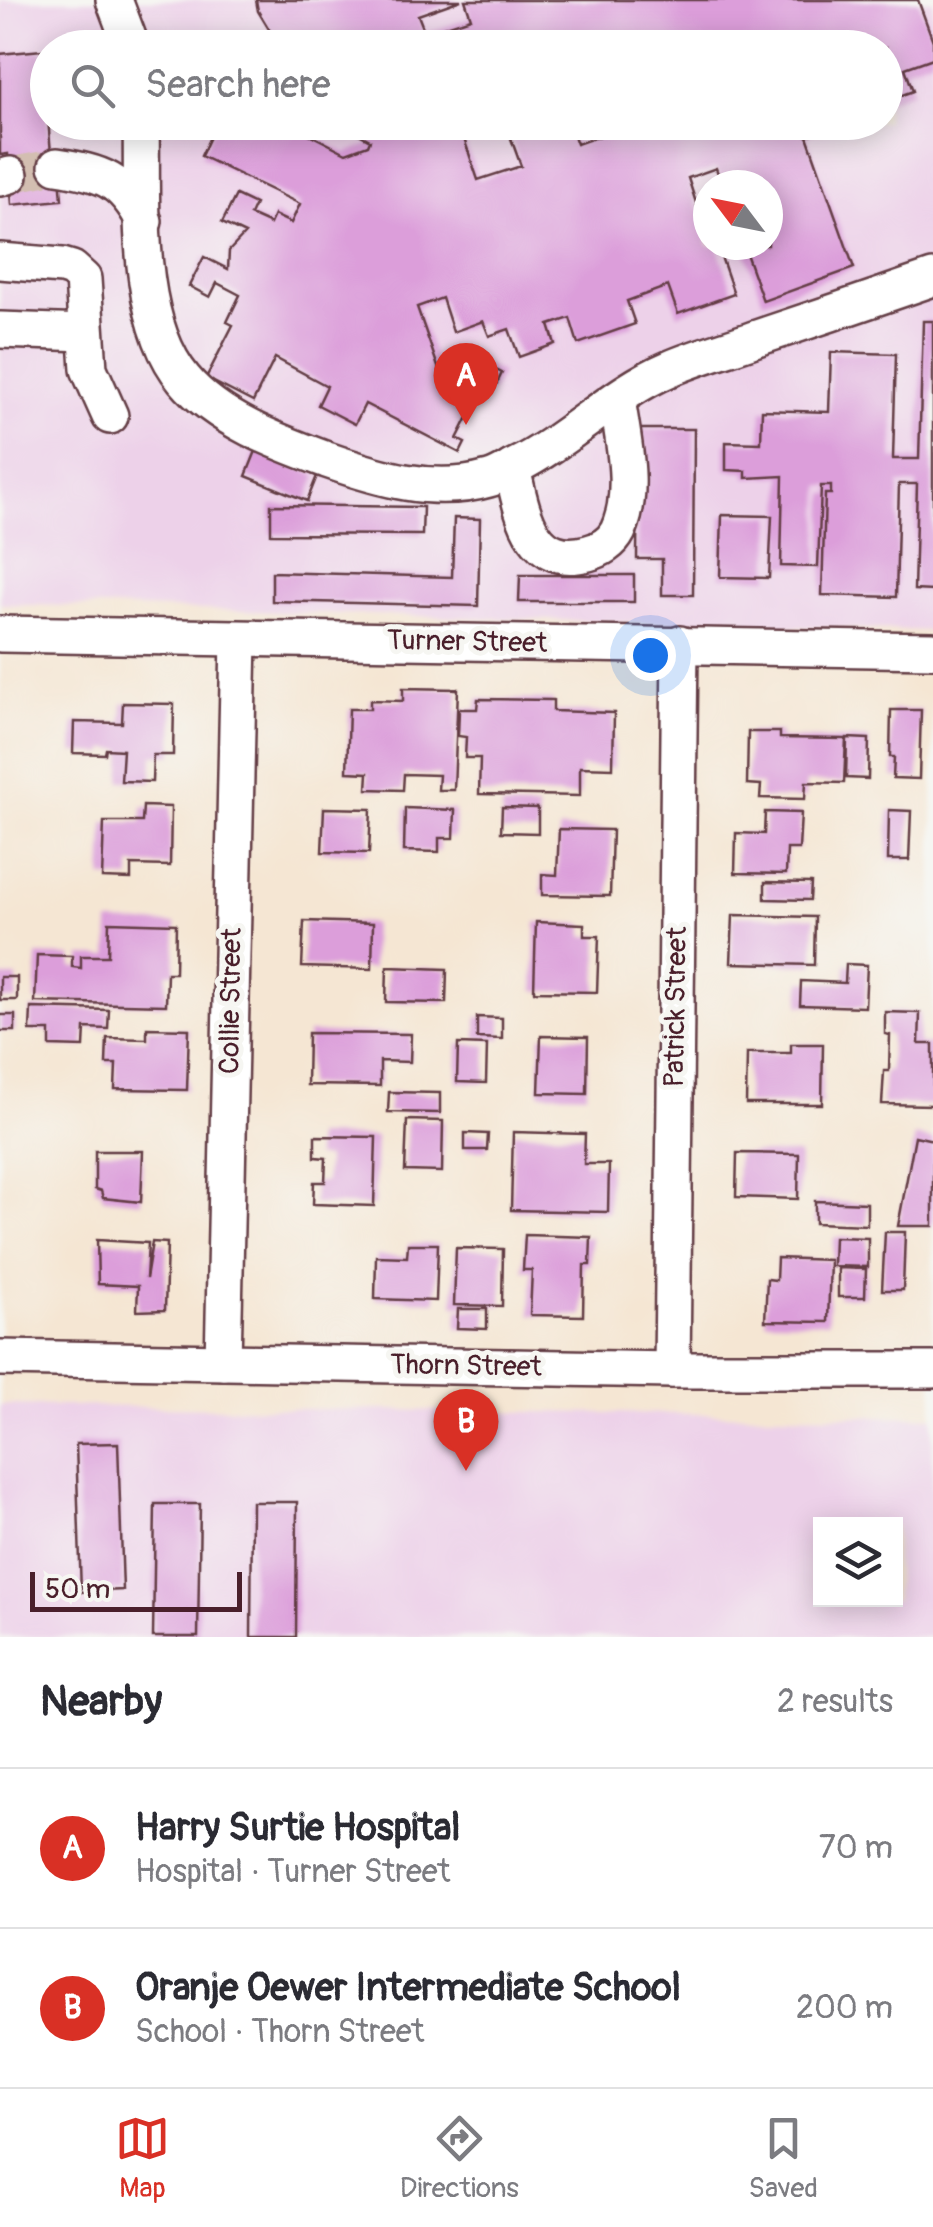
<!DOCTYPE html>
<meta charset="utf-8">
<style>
:root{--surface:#fff;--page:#f2f2f3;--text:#2b2b33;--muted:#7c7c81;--line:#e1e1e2;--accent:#d93025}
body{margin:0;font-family:Pangolin,sans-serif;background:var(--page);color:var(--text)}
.controls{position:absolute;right:30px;bottom:30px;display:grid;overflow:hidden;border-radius:0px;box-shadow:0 5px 25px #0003}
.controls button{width:90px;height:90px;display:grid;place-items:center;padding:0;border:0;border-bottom:2px solid var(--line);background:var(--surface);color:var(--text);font:50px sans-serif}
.compass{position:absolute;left:693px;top:170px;width:90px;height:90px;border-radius:50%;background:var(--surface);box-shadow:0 5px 25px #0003;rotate:302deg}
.scale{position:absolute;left:30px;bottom:25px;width:212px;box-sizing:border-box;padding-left:10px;border:5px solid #4a1f2b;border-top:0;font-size:28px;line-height:35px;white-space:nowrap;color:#4a1f2b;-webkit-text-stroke:8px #f6f6f2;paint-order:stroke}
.you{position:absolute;left:650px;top:655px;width:35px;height:35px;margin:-25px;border:8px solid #fff;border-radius:50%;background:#1a73e8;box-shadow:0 0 0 15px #1a73e833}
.badge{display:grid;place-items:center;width:65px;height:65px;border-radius:50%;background:var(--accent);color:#fff;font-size:32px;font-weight:700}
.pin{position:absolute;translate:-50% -82px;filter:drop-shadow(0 2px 5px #0008)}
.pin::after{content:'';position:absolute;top:52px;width:35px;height:30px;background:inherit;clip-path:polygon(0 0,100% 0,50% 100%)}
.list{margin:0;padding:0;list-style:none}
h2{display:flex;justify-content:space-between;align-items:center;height:130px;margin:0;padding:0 40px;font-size:42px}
h2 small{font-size:32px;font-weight:400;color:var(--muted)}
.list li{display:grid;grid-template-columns:65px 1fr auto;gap:30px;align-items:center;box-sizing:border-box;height:160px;padding:0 40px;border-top:2px solid var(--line)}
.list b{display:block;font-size:38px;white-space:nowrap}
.list p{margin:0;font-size:32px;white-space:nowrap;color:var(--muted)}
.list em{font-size:32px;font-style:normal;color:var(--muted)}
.icon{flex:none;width:55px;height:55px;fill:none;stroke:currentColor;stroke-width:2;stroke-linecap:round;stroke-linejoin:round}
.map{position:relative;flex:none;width:933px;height:1637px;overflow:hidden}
.search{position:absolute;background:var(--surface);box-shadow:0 5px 25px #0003;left:30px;right:30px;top:30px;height:110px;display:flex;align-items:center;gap:25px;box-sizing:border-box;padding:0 35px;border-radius:55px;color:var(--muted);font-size:38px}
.sheet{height:450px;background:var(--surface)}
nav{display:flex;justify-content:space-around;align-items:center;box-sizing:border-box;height:140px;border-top:2px solid var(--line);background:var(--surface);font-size:28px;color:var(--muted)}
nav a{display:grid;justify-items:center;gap:5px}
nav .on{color:var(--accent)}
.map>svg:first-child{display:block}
.built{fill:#edd1e9;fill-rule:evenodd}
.building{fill:#dc9eda}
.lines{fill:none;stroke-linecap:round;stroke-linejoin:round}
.minor-tunnel{stroke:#d3beb1;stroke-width:35;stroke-dasharray:35 18;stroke-linecap:butt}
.minor-casing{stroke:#643d44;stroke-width:40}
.minor{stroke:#fff;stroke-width:35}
.labels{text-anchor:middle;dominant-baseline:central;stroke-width:10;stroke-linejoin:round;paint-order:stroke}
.street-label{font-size:28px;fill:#4a1f2b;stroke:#f6f6f2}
</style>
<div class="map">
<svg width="933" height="1637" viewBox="0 0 933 1637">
<rect width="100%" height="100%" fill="#f6f6f2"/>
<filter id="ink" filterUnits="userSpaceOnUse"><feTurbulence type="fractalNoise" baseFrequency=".01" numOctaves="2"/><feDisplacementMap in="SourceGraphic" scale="20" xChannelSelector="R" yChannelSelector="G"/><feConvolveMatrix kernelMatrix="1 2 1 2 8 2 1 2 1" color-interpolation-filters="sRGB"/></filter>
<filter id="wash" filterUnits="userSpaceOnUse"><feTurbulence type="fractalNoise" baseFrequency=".0048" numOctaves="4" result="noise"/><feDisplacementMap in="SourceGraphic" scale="40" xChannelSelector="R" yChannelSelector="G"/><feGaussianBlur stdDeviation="2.25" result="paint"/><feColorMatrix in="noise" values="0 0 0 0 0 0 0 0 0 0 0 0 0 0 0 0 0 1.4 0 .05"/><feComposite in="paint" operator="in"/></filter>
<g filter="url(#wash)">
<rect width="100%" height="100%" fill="#f5e6d3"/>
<g class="built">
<path d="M 0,0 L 933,0 L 933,631 L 0,604 ZM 48,48 L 886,48 L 886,122 L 48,122 ZM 708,185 L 768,185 L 768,245 L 708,245 Z"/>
<path d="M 0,1405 L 933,1417 L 933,1637 L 0,1637 ZM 820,1524 L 896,1524 L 896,1600 L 820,1600 Z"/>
</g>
<g id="blocks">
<g class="building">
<polygon points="256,0 461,0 418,15 425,33 471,18 465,0 918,0 933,41 933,58 905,68 913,91 886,101 886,48 253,48 260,32 275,39 258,11"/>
<polygon points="42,50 53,176 60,175 62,200 12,205 8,154 0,155 0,54"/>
<polygon points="217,122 302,122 299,129 346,153 368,145 370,140 336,122 471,122 460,127 478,180 521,166 505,122 569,122 577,144 600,136 595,122 814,122 817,132 807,136 854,268 763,301 743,245 768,245 768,185 722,185 716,168 688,178 698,209 704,207 708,219 708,245 717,245 734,294 678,314 668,286 627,301 635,324 578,344 570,318 549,325 555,344 519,357 509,329 489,336 483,321 453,332 442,298 417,307 444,384 460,352 502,373 492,393 483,388 457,439 465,443 460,453 365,404 355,424 318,405 327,386 275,358 253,402 206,378 233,325 227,322 240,295 217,283 210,297 189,286 204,257 228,269 229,251 245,234 222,223 236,195 255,204 250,215 270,224 274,215 291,223 300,204 201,156"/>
<polygon points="923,321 933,321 933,591 914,590 917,484 899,484 896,597 822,595 825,494 831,494 831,486 821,486 818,567 781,566 783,476 746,478 746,471 726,470 726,442 761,443 762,410 829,412 831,352 896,354 893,459 919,459"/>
<polygon points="638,429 694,429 693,595 662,595 662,559 637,559"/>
<polygon points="256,451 317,476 307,501 246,476"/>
<polygon points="271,505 423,507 422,535 271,534"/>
<polygon points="722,515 772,516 769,578 720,577"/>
<polygon points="454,518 480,519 478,606 272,601 272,572 452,577"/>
<polygon points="520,575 634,575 634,602 519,602"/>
<polygon points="403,688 458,689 454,790 438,790 439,775 404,774 403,790 367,789 368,773 347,772 349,709 370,709 370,700 403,701"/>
<polygon points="478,699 553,700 553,711 614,713 613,768 580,767 580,796 479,794 480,758 465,758 466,737 458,736 459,709 477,709"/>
<polygon points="123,703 174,704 173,755 153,755 152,782 121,781 123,750 106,749 105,754 73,753 74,722 122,723"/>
<polygon points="891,710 921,710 919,779 893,778 894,757 890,757"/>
<polygon points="748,732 780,732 780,738 846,739 844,783 806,782 805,799 760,798 761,785 747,784"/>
<polygon points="847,738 869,739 868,779 846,778"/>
<polygon points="143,806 171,807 170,866 131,865 131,879 102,878 104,822 142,822"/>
<polygon points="502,807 538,808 538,833 501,832"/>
<polygon points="324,808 371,809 369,853 322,852"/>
<polygon points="405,808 455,810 454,838 439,838 439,852 404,851"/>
<polygon points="889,810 911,811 909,860 888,860"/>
<polygon points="765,812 801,813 799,849 787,849 786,874 735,873 736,833 764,834"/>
<polygon points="559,829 612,830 610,896 542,895 542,874 557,875"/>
<polygon points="765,882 811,883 810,900 765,899"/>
<polygon points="733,915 815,917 814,965 731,963"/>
<polygon points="304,921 373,923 372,969 302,967"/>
<polygon points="109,922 176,924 175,973 167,973 166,1005 35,1002 37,955 72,956 72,967 81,968 81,956 108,956"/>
<polygon points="536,922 584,924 584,936 599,936 597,992 534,991"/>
<polygon points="846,964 867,965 865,1007 800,1005 801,981 845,983"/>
<polygon points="387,967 447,969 446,1003 386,1002"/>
<rect x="0" y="977" width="17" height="23"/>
<polygon points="31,1008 109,1010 108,1029 85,1028 84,1047 50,1046 50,1031 30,1031"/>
<polygon points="885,1012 920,1013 919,1044 933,1044 933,1105 882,1104 884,1071 889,1071 890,1035 885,1034"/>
<rect x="0" y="1015" width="15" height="16"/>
<polygon points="477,1017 502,1018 502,1039 477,1038"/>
<polygon points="147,1028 189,1029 187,1090 115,1089 116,1064 106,1064 107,1038 147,1039"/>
<polygon points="308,1033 411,1034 410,1062 380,1061 380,1086 307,1085"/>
<polygon points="541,1036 588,1037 587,1094 539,1093"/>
<polygon points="458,1044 487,1045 486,1083 457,1082"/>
<polygon points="791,1044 823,1044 822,1104 746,1104 747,1053 791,1053"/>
<polygon points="389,1092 440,1093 440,1113 388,1112"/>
<polygon points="407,1120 443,1121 442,1172 405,1171"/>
<polygon points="513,1132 585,1134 584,1164 609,1164 608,1212 511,1210"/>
<polygon points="465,1133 488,1134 487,1150 465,1150"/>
<polygon points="315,1136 376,1137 374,1206 313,1204 314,1182 325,1182 326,1158 315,1157"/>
<polygon points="915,1136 933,1140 933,1226 898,1226"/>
<polygon points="95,1151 143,1151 141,1202 103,1198 101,1191 95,1189"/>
<polygon points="737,1153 799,1154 798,1199 736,1197"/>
<polygon points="815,1201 867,1203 867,1225 815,1223"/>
<polygon points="885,1232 905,1232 903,1290 882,1290"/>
<polygon points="525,1235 591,1237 590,1265 584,1265 583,1316 530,1315 532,1270 523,1270"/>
<polygon points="834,1237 868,1238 868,1267 833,1266"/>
<polygon points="97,1240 148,1243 146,1279 152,1242 167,1243 165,1310 137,1311 138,1286 98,1284"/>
<polygon points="408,1244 438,1244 436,1301 375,1299 376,1256 407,1257"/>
<polygon points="456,1248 503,1249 502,1306 454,1305"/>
<polygon points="777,1258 830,1260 828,1322 765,1321 767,1279 776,1280"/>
<polygon points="838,1268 866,1269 865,1297 838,1297"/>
<polygon points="458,1309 487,1309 487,1329 457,1328"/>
<polygon points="118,1443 123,1590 81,1592 76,1444"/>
<polygon points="252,1502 297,1502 296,1637 251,1637"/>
<polygon points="155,1504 200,1504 198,1637 153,1637"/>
</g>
</g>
</g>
<g filter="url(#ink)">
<use href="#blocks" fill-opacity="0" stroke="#643d44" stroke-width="2.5"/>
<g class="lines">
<polyline class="minor-tunnel" points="10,175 57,166"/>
<g class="minor-casing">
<g id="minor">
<polyline points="114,0 132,48"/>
<path d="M 141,122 C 143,198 133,319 184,379 C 218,420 278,442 327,460 C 379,478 434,495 489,479 C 498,477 508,470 516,466 C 570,439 613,393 669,369 C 696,357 726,349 754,339 C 814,319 873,299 933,278"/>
<path d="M 57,166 C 102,173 122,179 144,221"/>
<polyline points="0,178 10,175"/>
<polyline points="0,261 62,266 72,269 83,279 89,369 110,416"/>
<polyline points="0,330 86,333"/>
<path d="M 512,468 C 522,511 530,568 588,553 C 600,550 612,543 618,531 C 636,492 623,440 617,399"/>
<polyline points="0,634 933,650"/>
<polyline points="0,1358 672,1370 933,1370"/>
<polyline points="223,1362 239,639"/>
<polyline points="672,1370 680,644"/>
</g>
</g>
<use href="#minor" class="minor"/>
</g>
</g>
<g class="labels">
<g class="street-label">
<text transform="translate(467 642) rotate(1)">Turner Street</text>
<text transform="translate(231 1001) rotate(-89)">Collie Street</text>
<text transform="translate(676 1007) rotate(-89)">Patrick Street</text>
<text transform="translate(466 1366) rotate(1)">Thorn Street</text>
</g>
</g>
</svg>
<div class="controls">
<button><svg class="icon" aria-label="layers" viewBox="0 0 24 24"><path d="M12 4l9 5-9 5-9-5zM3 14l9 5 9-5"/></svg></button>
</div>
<svg class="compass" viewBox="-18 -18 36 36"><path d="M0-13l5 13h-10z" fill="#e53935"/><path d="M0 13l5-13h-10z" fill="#7c7c81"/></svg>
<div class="scale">50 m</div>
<div class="you"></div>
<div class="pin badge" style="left:466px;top:425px">A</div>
<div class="pin badge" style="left:466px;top:1471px">B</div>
<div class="search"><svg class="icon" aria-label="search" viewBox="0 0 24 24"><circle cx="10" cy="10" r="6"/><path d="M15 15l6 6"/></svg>Search here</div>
</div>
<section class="sheet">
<h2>Nearby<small>2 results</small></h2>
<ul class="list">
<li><span class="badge">A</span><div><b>Harry Surtie Hospital</b><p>Hospital · Turner Street</p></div><em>70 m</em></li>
<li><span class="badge">B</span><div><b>Oranje Oewer Intermediate School</b><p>School · Thorn Street</p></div><em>200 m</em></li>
</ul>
</section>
<nav>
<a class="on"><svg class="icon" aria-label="map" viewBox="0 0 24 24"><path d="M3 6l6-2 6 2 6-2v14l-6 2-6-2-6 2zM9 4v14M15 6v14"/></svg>Map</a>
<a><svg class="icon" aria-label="directions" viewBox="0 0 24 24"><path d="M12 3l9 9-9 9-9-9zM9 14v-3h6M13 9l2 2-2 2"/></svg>Directions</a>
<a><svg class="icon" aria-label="saved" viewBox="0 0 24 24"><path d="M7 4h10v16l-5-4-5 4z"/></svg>Saved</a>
</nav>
